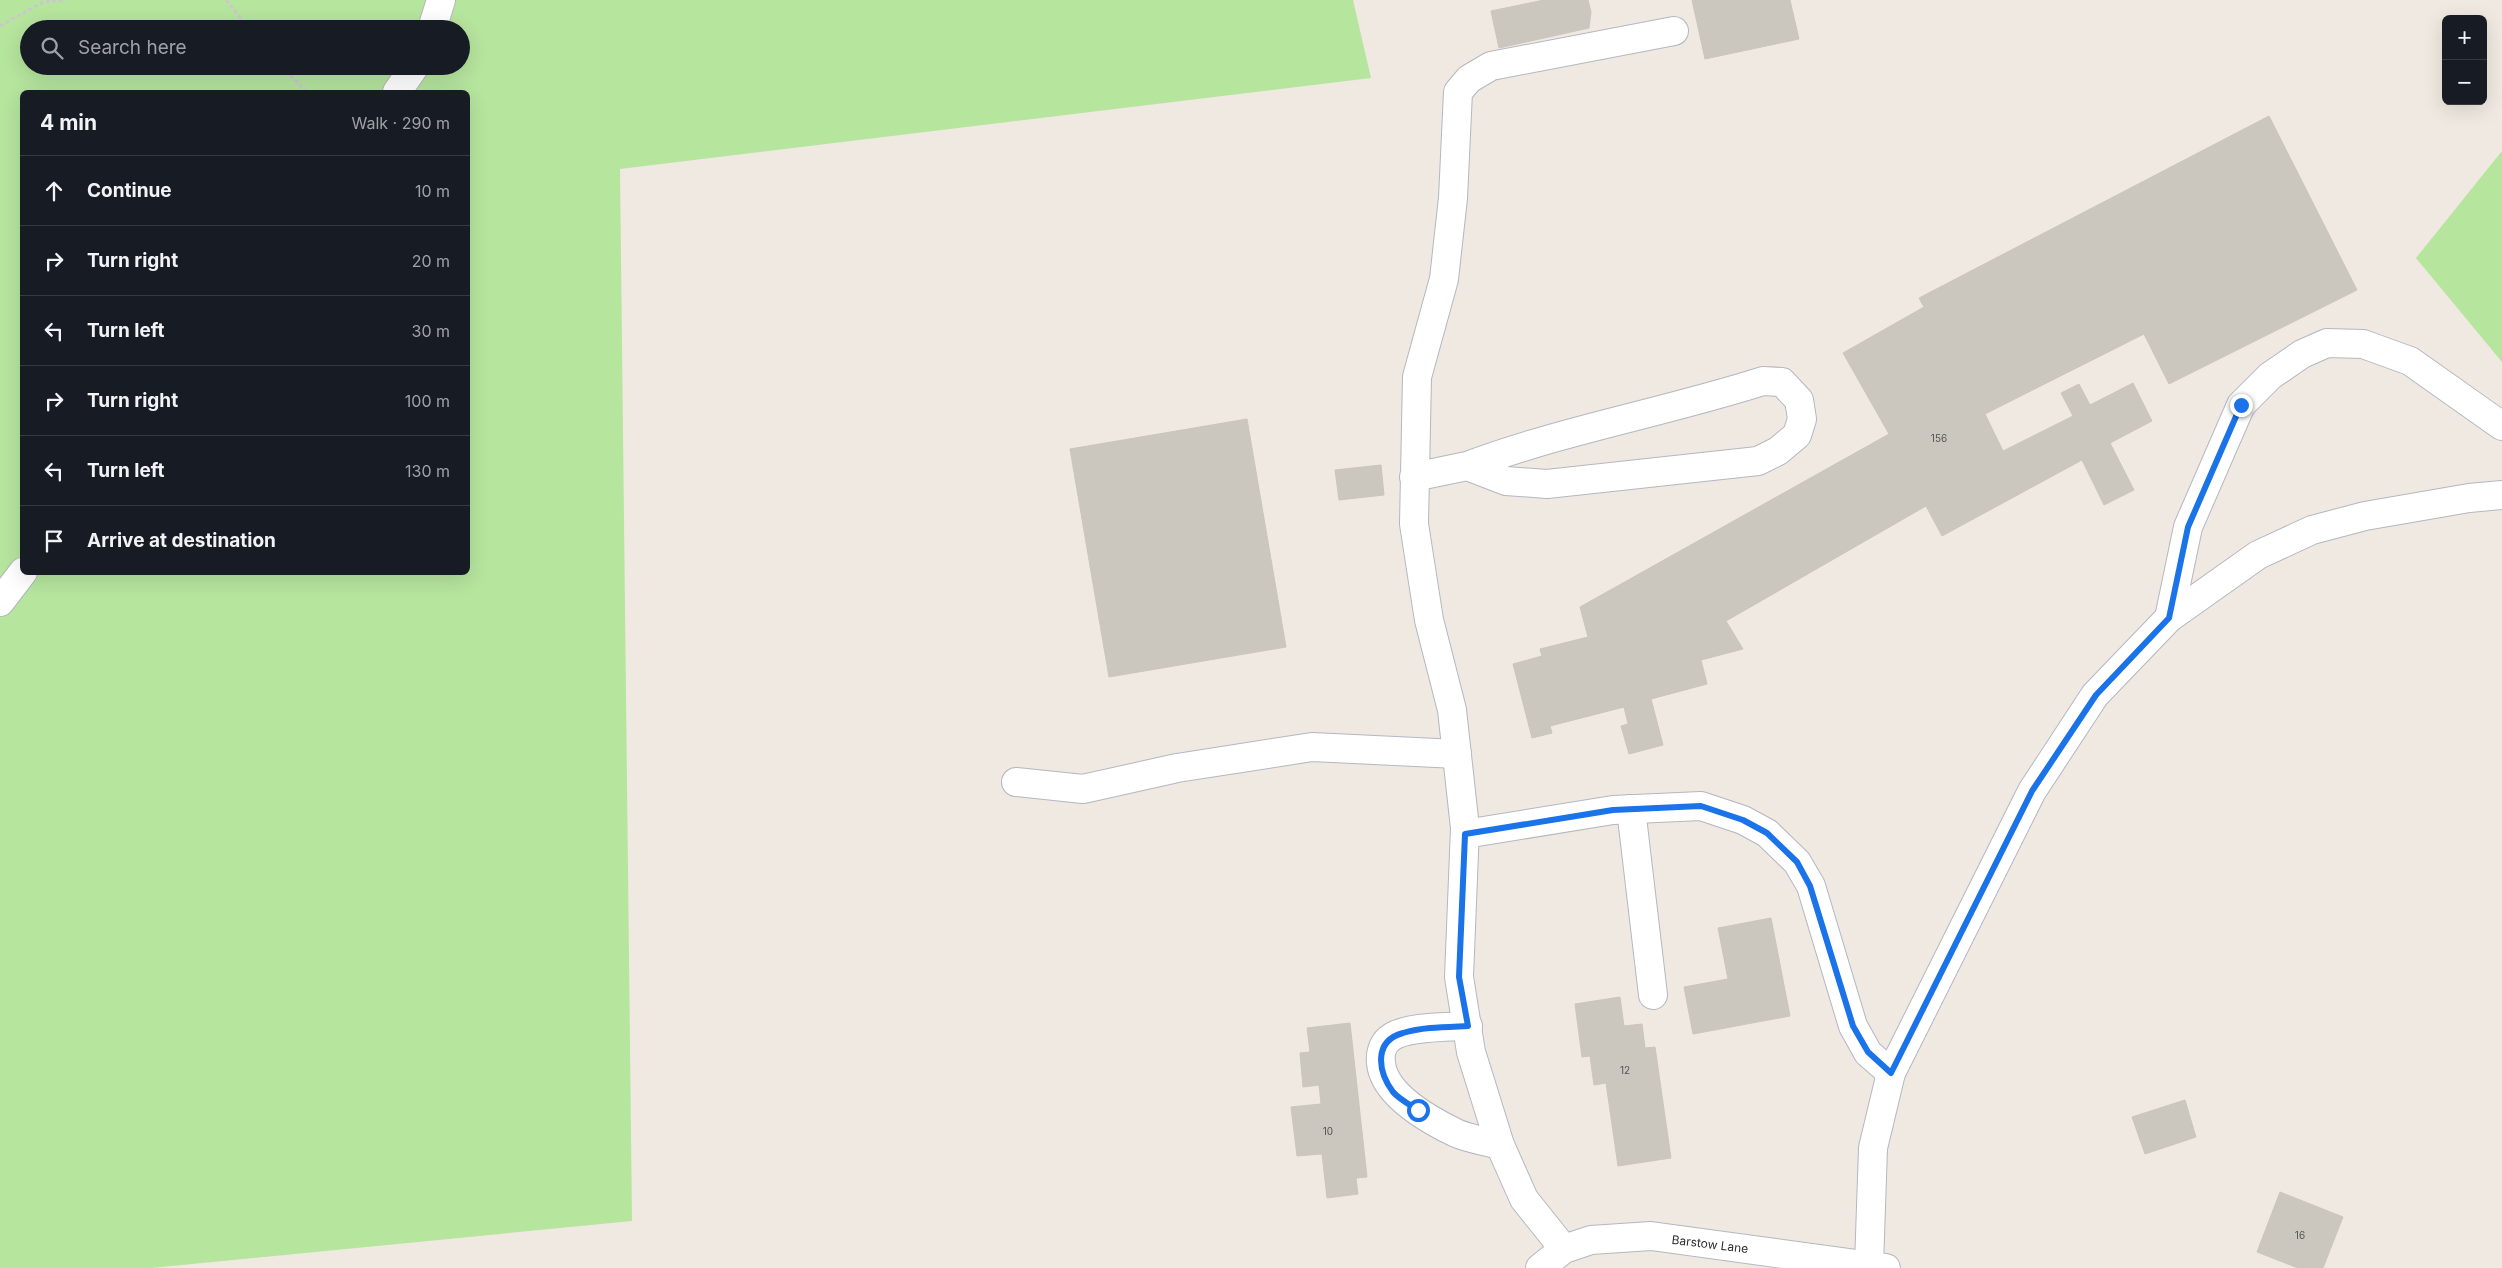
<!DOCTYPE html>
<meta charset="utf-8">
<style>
:root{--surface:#171b24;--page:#242831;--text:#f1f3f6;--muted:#9ea1a6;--line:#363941}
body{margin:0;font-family:Inter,sans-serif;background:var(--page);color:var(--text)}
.controls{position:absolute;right:15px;top:15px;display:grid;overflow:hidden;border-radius:8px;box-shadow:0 5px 20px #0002}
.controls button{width:45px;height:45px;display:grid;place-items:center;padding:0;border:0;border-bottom:1px solid var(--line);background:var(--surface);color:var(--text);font:25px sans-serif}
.stop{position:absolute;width:15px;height:15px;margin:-11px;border:4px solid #1a73e8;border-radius:50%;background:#fff}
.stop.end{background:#1a73e8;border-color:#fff;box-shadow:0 1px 5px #0008}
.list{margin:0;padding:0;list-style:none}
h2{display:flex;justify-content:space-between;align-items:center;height:65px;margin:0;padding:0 20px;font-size:21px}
h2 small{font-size:16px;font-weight:400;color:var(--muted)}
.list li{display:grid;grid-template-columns:32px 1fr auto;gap:15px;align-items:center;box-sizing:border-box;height:70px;padding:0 20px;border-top:1px solid var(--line)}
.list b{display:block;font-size:19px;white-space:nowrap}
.list em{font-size:16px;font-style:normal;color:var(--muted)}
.icon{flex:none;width:28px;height:28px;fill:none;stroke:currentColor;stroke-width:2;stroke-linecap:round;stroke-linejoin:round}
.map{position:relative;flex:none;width:2502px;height:1268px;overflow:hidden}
.search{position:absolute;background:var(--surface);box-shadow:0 5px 20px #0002;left:20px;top:20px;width:450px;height:55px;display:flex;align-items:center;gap:12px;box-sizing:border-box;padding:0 18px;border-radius:28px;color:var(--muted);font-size:19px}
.panel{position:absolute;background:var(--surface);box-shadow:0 5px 20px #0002;left:20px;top:90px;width:450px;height:485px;border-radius:8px}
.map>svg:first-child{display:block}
.green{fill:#b6e59e;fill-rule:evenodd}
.building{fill:#cbc7bf;stroke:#cbc5ba}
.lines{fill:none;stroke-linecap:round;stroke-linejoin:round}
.minor-casing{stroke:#b4b7c1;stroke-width:30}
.path{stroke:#c9c9c9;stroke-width:3;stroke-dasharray:4 2.5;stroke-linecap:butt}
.minor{stroke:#fff;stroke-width:28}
.route{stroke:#1a73e8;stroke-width:6}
.labels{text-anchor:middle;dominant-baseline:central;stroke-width:4;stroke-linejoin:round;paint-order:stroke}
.number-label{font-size:10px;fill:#555452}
.street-label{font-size:12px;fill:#2e2e2e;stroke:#fff}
</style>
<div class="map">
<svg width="2502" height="1268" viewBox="0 0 2502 1268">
<rect width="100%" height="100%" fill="#efe9e1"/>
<g class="green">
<path d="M 0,0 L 1353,0 L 1371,78 L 620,169 L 632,1221 L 151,1268 L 0,1268 ZM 29,29 L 461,29 L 461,66 L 29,66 ZM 22,92 L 468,92 L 468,572 L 22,572 Z"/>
<polygon points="2502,151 2502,362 2416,258"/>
</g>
<g class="building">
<polygon points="1544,0 1588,0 1591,12 1589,28 1499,48 1491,11"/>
<polygon points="1692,0 1790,0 1799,39 1705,59"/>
<polygon points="2269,116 2357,290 2169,384 2144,334 1985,414 2003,451 2073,416 2061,393 2079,384 2090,405 2133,383 2152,421 2110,443 2134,490 2104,505 2082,460 1942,536 1926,506 1726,621 1743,649 1701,660 1707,684 1651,699 1663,745 1629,754 1621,726 1628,724 1624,707 1550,726 1552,733 1532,738 1513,664 1542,656 1540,649 1588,637 1580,607 1889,434 1843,353 1924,307 1919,298"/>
<polygon points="1247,419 1286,647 1109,677 1070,449"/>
<polygon points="1381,465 1384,495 1339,500 1335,470"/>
<polygon points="1771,918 1790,1016 1693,1034 1684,987 1728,979 1718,928"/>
<polygon points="1620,997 1624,1026 1642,1024 1645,1048 1655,1047 1671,1158 1618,1166 1606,1083 1594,1085 1590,1056 1582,1057 1575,1004"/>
<polygon points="1350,1023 1367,1177 1356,1178 1358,1194 1327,1198 1322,1154 1297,1156 1291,1107 1321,1104 1319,1085 1303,1087 1300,1053 1310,1052 1307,1028"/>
<polygon points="2185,1100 2196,1137 2145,1154 2132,1117"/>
<polygon points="2280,1192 2343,1217 2323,1268 2298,1268 2257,1252"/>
</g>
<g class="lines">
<g class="minor-casing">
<g id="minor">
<polyline points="432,29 441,0"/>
<polyline points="397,92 415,66"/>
<path d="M 1414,477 L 1467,466 L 1506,481 L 1547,484 L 1758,461 L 1778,451 L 1797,435 L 1802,419 L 1799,400 L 1782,382 L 1763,381 C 1666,412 1563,430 1467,466"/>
<polyline points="0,602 23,572"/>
<polyline points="2169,618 2188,527 2241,405 2270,376 2302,354 2327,343 2363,344 2410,361 2502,426"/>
<polyline points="1016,782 1083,789 1177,768 1312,747 1457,754"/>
<polyline points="1631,809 1653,995"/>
<polyline points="1465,834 1613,810 1701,806 1743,820 1767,833 1797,862 1811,886 1853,1026 1868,1053 1891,1073"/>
<path d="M 1468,1026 C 1448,1027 1404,1026 1389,1039 C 1382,1045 1380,1055 1381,1063 C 1384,1095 1429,1120 1456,1133 C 1469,1139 1486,1141 1500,1145"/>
<polyline points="1564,1249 1524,1199 1500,1145 1471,1052 1459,977 1465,828 1452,710 1429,620 1414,524 1417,377 1444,279 1453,198 1458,92 1469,79 1491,66 1674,31"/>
<polyline points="1869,1265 1873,1148 1891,1073 2032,791 2095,695 2169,618 2258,555 2312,530 2365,516 2469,498 2502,495"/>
<polyline points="1540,1268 1564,1249 1591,1240 1651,1236 1886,1268"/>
</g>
</g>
<g class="path">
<polyline points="226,0 250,29"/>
<polyline points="0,26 43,2 66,0"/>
<polyline points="281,66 307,92"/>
</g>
<use href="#minor" class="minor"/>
</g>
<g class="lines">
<path class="route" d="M 1418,1110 C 1410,1105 1399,1099 1393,1092 C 1378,1072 1373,1041 1403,1033 C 1423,1027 1446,1027 1468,1026 L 1459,977 L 1465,834 L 1613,810 L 1701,806 L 1743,820 L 1767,833 L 1797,862 L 1810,886 L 1853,1026 L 1868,1052 L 1891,1073 L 2032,791 L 2096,695 L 2169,618 L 2188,527 L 2241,405"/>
</g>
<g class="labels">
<g class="number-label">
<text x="1939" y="438">156</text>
<text x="1625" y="1070">12</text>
<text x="1328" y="1131">10</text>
<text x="2300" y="1235">16</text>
</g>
<g class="street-label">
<text transform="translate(1710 1244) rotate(7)">Barstow Lane</text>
</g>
</g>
</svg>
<div class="controls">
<button>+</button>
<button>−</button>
</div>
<div class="stop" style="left:1418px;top:1110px"></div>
<div class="stop end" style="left:2241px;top:405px"></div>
<div class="search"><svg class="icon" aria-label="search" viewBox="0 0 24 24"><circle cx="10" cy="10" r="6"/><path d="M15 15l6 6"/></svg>Search here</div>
<section class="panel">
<h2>4 min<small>Walk · 290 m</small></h2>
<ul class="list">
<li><svg class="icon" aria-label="ahead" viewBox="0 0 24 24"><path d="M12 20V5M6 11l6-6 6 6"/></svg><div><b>Continue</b></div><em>10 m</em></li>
<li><svg class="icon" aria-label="right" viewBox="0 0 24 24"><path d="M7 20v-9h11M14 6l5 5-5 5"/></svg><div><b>Turn right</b></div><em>20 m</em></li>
<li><svg class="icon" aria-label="left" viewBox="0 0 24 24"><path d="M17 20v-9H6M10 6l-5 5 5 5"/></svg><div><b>Turn left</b></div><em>30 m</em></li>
<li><svg class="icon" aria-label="right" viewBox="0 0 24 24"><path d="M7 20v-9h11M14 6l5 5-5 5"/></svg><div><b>Turn right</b></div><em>100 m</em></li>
<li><svg class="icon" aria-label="left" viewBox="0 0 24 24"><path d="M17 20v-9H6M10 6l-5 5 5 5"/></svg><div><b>Turn left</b></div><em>130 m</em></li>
<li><svg class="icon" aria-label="arrive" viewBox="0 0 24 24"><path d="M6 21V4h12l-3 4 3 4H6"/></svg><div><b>Arrive at destination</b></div></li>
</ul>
</section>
</div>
